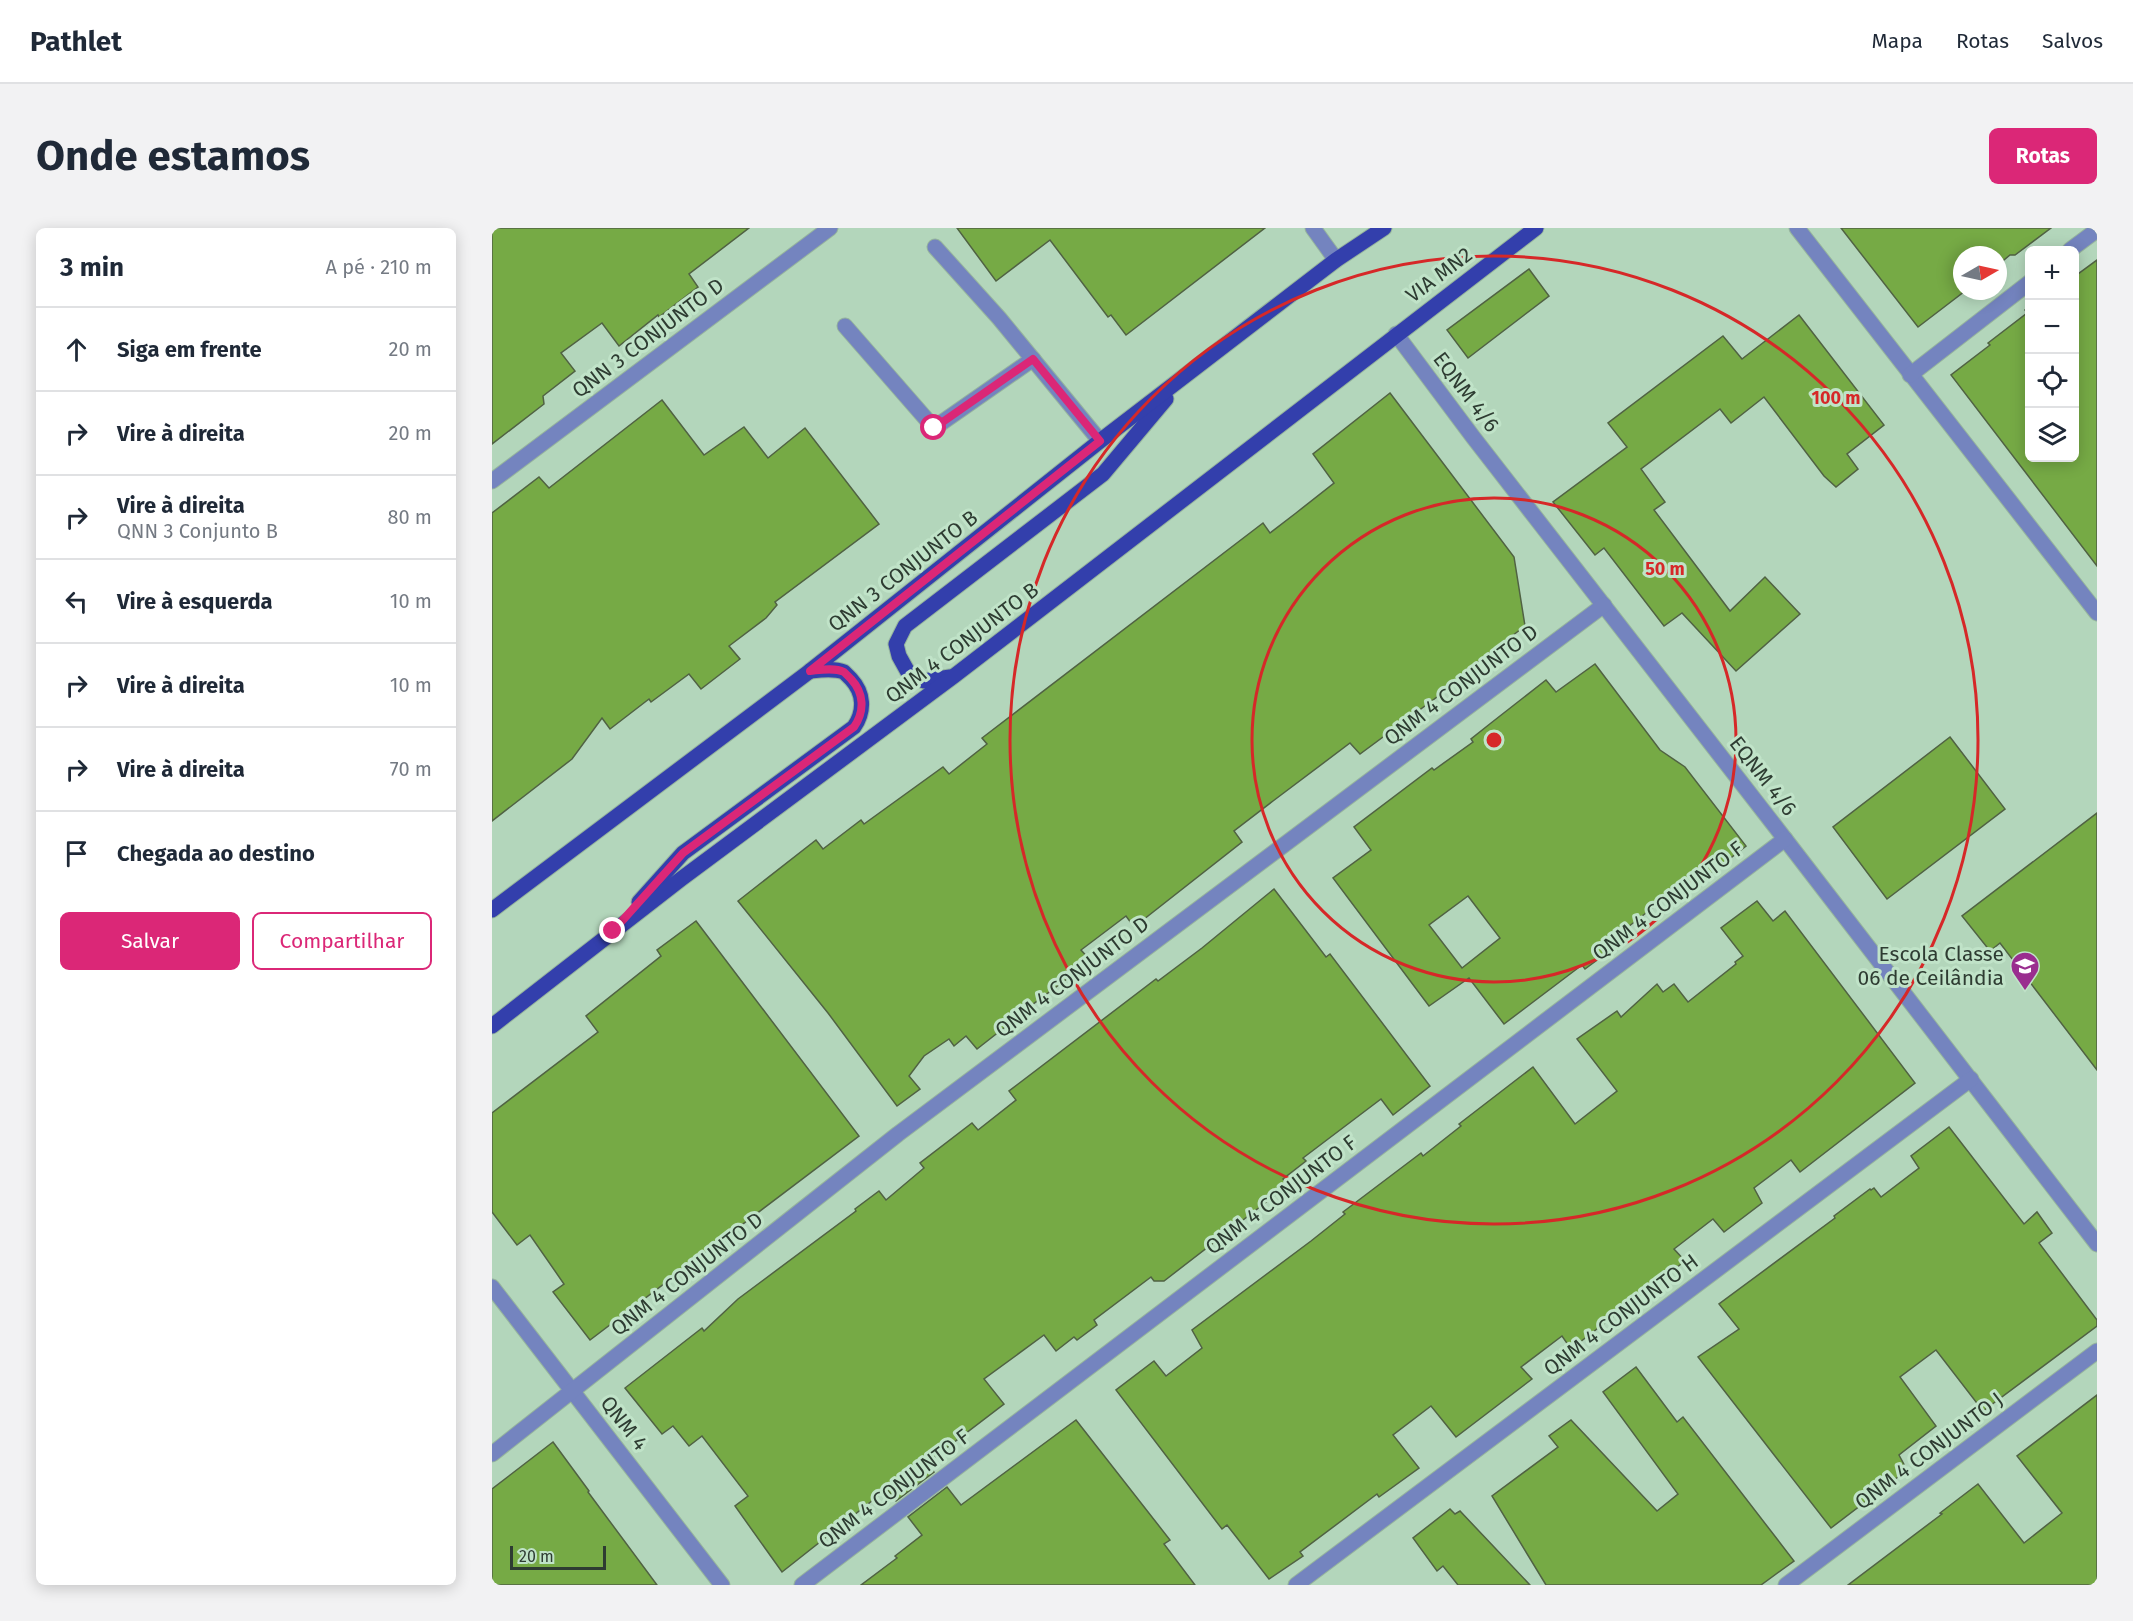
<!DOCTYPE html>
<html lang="pt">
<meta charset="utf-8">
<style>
:root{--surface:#fff;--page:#f2f2f3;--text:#1f2937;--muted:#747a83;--line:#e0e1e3;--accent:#db2777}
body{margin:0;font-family:"Fira Sans",sans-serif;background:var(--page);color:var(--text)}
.controls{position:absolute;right:18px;top:18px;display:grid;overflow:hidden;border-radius:9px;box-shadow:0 3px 15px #0003}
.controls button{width:54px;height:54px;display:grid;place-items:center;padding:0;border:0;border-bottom:2px solid var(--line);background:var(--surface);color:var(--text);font:30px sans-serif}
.compass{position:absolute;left:1461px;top:18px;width:54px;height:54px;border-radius:50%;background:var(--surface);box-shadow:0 3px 15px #0003;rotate:81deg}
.scale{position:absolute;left:18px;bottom:15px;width:96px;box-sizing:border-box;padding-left:6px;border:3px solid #2e3c32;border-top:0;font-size:16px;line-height:21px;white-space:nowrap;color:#2e3c32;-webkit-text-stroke:4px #c0e3c8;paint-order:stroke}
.stop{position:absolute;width:18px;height:18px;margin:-14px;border:4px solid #db2777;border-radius:50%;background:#fff}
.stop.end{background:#db2777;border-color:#fff;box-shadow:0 2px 6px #0008}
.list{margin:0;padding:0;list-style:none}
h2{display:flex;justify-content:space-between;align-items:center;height:78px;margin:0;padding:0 24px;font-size:26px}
h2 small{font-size:20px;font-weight:400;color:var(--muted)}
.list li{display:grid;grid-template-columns:39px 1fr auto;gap:18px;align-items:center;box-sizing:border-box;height:84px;padding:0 24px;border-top:2px solid var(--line)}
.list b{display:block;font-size:22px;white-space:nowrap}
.list p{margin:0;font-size:20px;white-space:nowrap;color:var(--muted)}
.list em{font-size:20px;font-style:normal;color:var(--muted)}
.actions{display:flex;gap:12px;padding:18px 24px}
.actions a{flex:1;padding:14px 0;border:2px solid var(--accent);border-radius:9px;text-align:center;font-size:21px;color:var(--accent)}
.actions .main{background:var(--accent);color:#fff}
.icon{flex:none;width:33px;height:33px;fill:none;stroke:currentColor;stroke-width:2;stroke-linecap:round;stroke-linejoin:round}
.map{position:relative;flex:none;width:1605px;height:1357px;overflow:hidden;border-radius:9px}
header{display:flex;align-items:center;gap:36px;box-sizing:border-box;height:84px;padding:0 30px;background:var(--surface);border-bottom:2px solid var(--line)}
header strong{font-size:28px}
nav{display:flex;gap:33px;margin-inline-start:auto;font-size:21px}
.intro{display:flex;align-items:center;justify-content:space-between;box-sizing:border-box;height:144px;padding:0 36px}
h1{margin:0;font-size:42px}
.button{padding:15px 27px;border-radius:9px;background:var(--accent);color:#fff;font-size:21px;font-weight:700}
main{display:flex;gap:36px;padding:0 36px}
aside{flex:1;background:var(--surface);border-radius:9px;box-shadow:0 3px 15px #0003}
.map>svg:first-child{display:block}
.building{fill:#76aa45;stroke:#506243;stroke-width:1.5;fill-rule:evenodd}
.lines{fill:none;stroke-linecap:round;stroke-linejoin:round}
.minor-casing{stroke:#96b49d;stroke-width:17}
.major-casing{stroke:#96b49d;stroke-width:17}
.minor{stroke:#7484bf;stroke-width:15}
.major{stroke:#333fac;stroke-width:15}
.route{stroke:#db2777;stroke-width:8}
.ring{fill:none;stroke:#d62828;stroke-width:3}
.labels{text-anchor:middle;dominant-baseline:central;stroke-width:6;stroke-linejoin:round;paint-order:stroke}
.street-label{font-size:21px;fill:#2e3c32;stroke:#c0e3c8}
.poi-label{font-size:21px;fill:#2e3c32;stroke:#c0e3c8;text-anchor:end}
.centre{fill:#d62828;stroke:#c0e3c8;stroke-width:3}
.ring-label{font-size:18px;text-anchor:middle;font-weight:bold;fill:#d62828;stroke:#c0e3c8;stroke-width:6;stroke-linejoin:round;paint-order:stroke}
</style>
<header>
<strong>Pathlet</strong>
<nav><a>Mapa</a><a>Rotas</a><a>Salvos</a></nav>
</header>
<div class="intro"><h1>Onde estamos</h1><a class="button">Rotas</a></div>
<main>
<aside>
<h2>3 min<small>A pé · 210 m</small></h2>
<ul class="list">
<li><svg class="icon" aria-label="ahead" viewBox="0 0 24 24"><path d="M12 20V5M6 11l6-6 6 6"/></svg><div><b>Siga em frente</b></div><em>20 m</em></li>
<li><svg class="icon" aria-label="right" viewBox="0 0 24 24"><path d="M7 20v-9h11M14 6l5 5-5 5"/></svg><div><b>Vire à direita</b></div><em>20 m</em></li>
<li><svg class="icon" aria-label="right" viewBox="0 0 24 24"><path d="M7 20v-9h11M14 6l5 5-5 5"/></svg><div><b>Vire à direita</b><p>QNN 3 Conjunto B</p></div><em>80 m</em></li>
<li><svg class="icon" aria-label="left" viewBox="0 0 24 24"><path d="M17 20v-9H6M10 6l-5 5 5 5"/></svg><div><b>Vire à esquerda</b></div><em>10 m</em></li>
<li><svg class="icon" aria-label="right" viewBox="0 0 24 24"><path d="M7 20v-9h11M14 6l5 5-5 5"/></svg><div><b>Vire à direita</b></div><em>10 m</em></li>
<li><svg class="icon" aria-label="right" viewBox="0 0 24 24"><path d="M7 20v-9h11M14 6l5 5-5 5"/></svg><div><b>Vire à direita</b></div><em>70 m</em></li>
<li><svg class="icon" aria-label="arrive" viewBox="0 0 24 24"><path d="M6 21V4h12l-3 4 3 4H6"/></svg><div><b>Chegada ao destino</b></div></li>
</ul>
<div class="actions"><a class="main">Salvar</a><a>Compartilhar</a></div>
</aside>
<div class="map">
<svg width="1605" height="1357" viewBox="0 0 1605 1357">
<rect width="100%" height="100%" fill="#b3d6bb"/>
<g class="building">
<polygon points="0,0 257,0 197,46 206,59 167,89 166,87 127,118 110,95 69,125 83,143 51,168 52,176 0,216"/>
<polygon points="465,0 773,0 634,107 619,87 616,89 558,12 504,53"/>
<polygon points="1349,0 1559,0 1523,27 1518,27 1506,37 1506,27 1470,27 1470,63 1473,63 1426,99"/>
<polygon points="1605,32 1605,338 1459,147 1498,117 1496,115 1535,85 1533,82 1538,79 1538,230 1582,230 1582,49"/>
<polygon points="1037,41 1057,68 976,130 955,102"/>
<polygon points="1307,87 1392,197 1355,226 1366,241 1344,259 1332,248 1272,169 1239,195 1228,181 1149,241 1173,274 1162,282 1238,383 1273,349 1308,386 1244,443 1190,385 1172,398 1112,320 1103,327 1061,274 1135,219 1116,195 1231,108 1250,131"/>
<polygon points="898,165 1022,329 1033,398 982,437 984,440 868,526 858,515 781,573 742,603 750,614 642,699 634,688 589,722 599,733 521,791 522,792 485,821 474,808 462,818 457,811 432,828 417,848 428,861 405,878 336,785 246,673 324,612 331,621 369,592 372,596 451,539 457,546 495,516 490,510 771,295 778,305 804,285 842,255 821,226"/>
<polygon points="170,172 212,227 252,199 276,230 313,200 387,296 283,374 285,377 274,390 237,418 248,431 209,461 197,446 159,474 157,471 118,501 110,490 80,531 0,593 0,285 47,249 57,260"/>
<path d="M 1103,436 L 1168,522 L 1193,539 L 1254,618 L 1209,653 L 1204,646 L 1127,706 L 1132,712 L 1093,741 L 1090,737 L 1012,796 L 977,750 L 937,778 L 841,650 L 879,622 L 862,599 L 940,540 L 942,542 L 981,514 L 979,511 L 999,495 L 1054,452 L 1064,464 ZM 976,668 L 1008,710 L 970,740 L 937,697 Z"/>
<polygon points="1458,509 1513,581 1395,671 1341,599"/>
<polygon points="1605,585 1605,842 1508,715 1498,723 1470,688"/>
<polygon points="782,661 834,729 838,726 938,858 901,887 889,871 811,930 814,933 791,951 795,958 672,1053 662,1053 659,1049 602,1092 605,1097 585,1112 582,1109 564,1123 552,1107 492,1151 512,1176 435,1235 442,1244 404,1273 395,1261 290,1344 243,1278 256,1268 210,1208 197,1218 181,1198 170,1206 133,1160 210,1100 212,1103 246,1071 364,983 363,981 387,963 394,972 432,940 428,935 480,895 486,902 524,872 517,863 664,751 666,753 710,720"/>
<polygon points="1265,673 1281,693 1293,683 1423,855 1308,944 1299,932 1262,960 1270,975 1232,1004 1221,991 1182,1021 1193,1033 1079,1121 1070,1108 1029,1139 1040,1151 964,1209 939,1178 901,1207 927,1240 887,1269 885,1266 808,1324 811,1328 777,1351 735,1297 730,1301 624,1162 662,1133 674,1148 710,1120 700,1102 819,1013 853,986 851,984 929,925 931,928 969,898 967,896 1041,839 1083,896 1125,863 1085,811 1125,783 1129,789 1165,756 1171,764 1182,756 1196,774 1244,736 1243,734 1251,728 1229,700"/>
<polygon points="204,693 367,908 98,1112 61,1064 72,1056 38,1007 25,1017 0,984 0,885 106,804 94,788 169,728 165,722"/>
<polygon points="1457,899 1532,996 1545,984 1560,1005 1547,1015 1605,1092 1605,1098 1491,1183 1444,1122 1408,1149 1444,1198 1407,1227 1415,1242 1339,1300 1206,1129 1247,1101 1227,1076 1343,990 1342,988 1378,961 1379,962 1382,960 1389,969 1427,940 1419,928"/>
<polygon points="1144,1139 1185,1194 1191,1189 1302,1333 1269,1357 1054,1357 1000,1268 1066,1219 1057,1208 1079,1192 1165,1283 1186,1266 1111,1164"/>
<polygon points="1605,1167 1605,1357 1356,1357 1450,1286 1448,1285 1486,1256 1532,1315 1570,1285 1525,1228"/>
<polygon points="584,1192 678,1312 672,1316 703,1357 369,1357 405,1330 403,1328 430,1307 416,1289 455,1259 469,1277"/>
<polygon points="61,1214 97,1263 96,1264 165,1357 0,1357 0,1261"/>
<polygon points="958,1281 963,1286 968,1283 1038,1357 966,1357 951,1338 945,1343 921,1310"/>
</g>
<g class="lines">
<g class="minor-casing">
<g id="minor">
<polyline points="821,0 844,32"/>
<polyline points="1305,0 1605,385"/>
<polyline points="443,19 507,90 608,213"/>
<polyline points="1578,22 1605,2"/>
<polyline points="353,98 442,200 541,131"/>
<polyline points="904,106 981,209 1293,611 1605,1016"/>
<polyline points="1418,147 1538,54"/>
<polyline points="0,253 338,0"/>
<polyline points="0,1059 230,1357"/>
<polyline points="0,1226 406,906 1112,377"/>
<polyline points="310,1357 1293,611"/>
<polyline points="804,1357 1479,851"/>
<polyline points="1294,1357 1605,1123"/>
</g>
</g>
<g class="major-casing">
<g id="major">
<polyline points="458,449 432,453 417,446 407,428 404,416 413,398 611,246 674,171"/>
<path d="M 147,674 L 191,625 L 362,499 C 373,483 372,465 359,451 C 358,450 353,445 352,444 C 342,440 328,442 318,443"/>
<polyline points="0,682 318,443 608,213 844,32 892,0"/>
<polyline points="0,798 189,651 462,448 1044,0"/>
</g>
</g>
<use href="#minor" class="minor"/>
<use href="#major" class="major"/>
</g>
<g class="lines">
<path class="route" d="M 121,703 L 191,625 L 362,499 C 373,483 372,465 359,451 C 358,450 353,445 352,444 C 342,439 328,442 318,443 L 608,213 L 541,131 L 442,200"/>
</g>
<g class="ring">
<circle cx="1002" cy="512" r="242"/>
<circle cx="1002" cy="512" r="484"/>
</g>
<defs>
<g id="school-pin" transform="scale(1.5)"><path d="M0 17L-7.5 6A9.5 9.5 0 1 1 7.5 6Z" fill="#9a2e8f" stroke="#c0e3c8"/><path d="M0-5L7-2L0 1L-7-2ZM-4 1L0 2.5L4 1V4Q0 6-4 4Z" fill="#fff"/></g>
</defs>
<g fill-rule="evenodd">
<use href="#school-pin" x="1533" y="738"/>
</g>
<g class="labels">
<g class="street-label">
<text transform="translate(947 47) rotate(-37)">VIA MN2</text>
<text transform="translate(156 110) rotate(-37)">QNN 3 CONJUNTO D</text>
<text transform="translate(974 164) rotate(53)">EQNM 4/6</text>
<text transform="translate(411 343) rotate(-38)">QNN 3 CONJUNTO B</text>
<text transform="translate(470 415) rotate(-37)">QNM 4 CONJUNTO B</text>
<text transform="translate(969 457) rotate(-37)">QNM 4 CONJUNTO D</text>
<text transform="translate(1271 548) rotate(52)">EQNM 4/6</text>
<text transform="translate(1176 673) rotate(-37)">QNM 4 CONJUNTO F</text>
<text transform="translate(580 749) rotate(-37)">QNM 4 CONJUNTO D</text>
<text transform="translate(789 967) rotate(-37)">QNM 4 CONJUNTO F</text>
<text transform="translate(195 1046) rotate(-38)">QNM 4 CONJUNTO D</text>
<text transform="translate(1129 1087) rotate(-37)">QNM 4 CONJUNTO H</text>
<text transform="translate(132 1195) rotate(52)">QNM 4</text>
<text transform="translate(1437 1223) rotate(-37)">QNM 4 CONJUNTO J</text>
<text transform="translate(402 1261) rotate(-37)">QNM 4 CONJUNTO F</text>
</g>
<g class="poi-label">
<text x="1512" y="726">Escola Classe<tspan x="1512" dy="24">06 de Ceilândia</tspan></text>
</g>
</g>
<circle cx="1002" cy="512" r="9" class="centre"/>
<g class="ring-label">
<text x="1344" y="176">100 m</text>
<text x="1173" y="347">50 m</text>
</g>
</svg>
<div class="controls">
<button>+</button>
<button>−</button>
<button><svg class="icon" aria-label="locate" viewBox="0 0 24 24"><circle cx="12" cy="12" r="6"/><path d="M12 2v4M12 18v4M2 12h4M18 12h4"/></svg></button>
<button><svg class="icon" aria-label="layers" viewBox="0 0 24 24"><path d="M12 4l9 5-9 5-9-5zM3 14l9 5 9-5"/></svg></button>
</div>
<svg class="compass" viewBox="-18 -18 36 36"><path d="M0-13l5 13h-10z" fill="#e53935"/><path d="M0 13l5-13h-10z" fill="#747a83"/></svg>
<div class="scale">20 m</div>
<div class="stop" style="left:442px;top:200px"></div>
<div class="stop end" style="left:121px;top:703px"></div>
</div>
</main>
